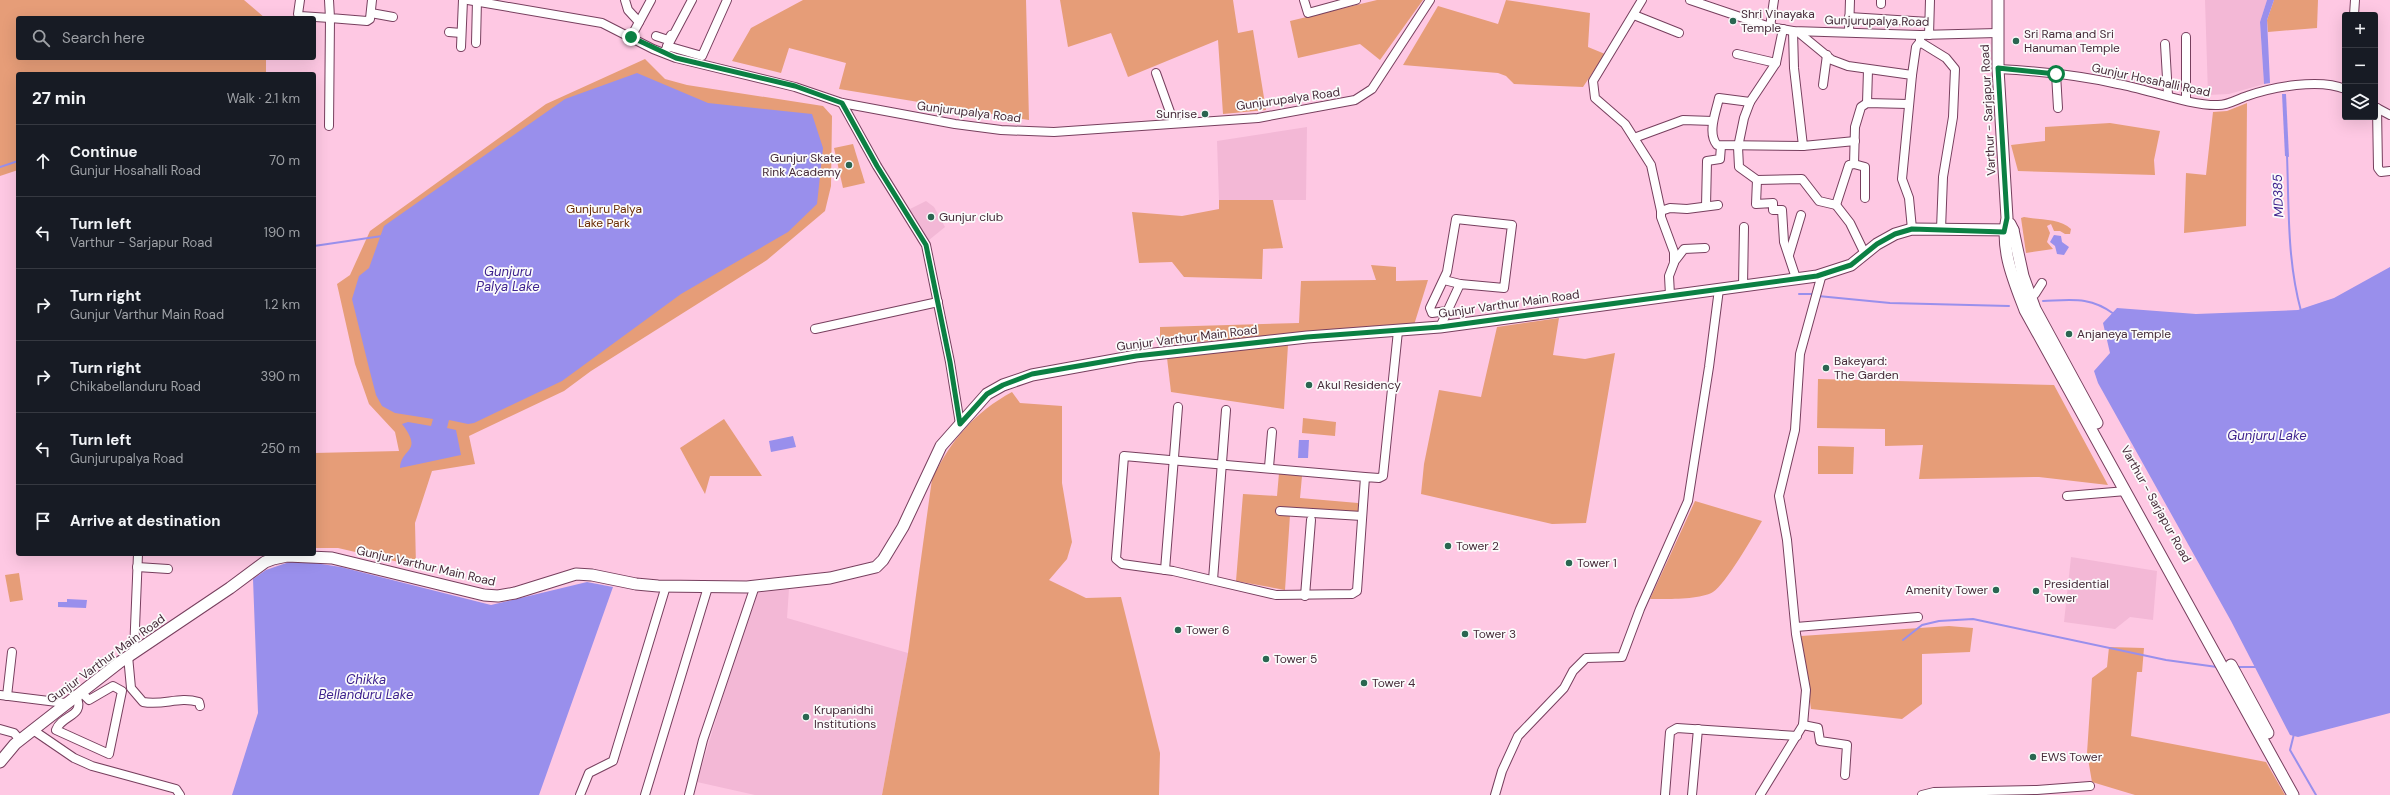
<!DOCTYPE html>
<meta charset="utf-8">
<style>
:root{--surface:#171b24;--page:#20242c;--text:#f1f3f6;--muted:#9ea1a6;--line:#363941}
body{margin:0;font-family:"DM Sans",sans-serif;background:var(--page);color:var(--text)}
.controls{position:absolute;right:12px;top:12px;display:grid;overflow:hidden;border-radius:4px;box-shadow:0 4px 16px #0002}
.controls button{width:36px;height:36px;display:grid;place-items:center;padding:0;border:0;border-bottom:1px solid var(--line);background:var(--surface);color:var(--text);font:20px sans-serif}
.stop{position:absolute;width:12px;height:12px;margin:-9px;border:3px solid #0b8043;border-radius:50%;background:#fff}
.stop.end{background:#0b8043;border-color:#fff;box-shadow:0 1px 4px #0008}
.list{margin:0;padding:0;list-style:none}
h2{display:flex;justify-content:space-between;align-items:center;height:52px;margin:0;padding:0 16px;font-size:17px}
h2 small{font-size:13px;font-weight:400;color:var(--muted)}
.list li{display:grid;grid-template-columns:26px 1fr auto;gap:12px;align-items:center;box-sizing:border-box;height:72px;padding:0 16px;border-top:1px solid var(--line)}
.list b{display:block;font-size:15px;white-space:nowrap}
.list p{margin:0;font-size:13px;white-space:nowrap;color:var(--muted)}
.list em{font-size:13px;font-style:normal;color:var(--muted)}
.icon{flex:none;width:22px;height:22px;fill:none;stroke:currentColor;stroke-width:2;stroke-linecap:round;stroke-linejoin:round}
.map{position:relative;flex:none;width:2390px;height:795px;overflow:hidden}
.search{position:absolute;background:var(--surface);box-shadow:0 4px 16px #0002;left:16px;top:16px;width:300px;height:44px;display:flex;align-items:center;gap:10px;box-sizing:border-box;padding:0 14px;border-radius:4px;color:var(--muted);font-size:15px}
.panel{position:absolute;background:var(--surface);box-shadow:0 4px 16px #0002;left:16px;top:72px;width:300px;height:484px;border-radius:4px}
.map>svg:first-child{display:block}
.built{fill:#f3b8d6}
.green{fill:#e69d78}
.water{fill:#998fec}
.lines{fill:none;stroke-linecap:round;stroke-linejoin:round}
.stream{stroke:#998fec;stroke-width:2}
.minor-casing{stroke:#773f5e;stroke-width:10}
.major-casing{stroke:#773f5e;stroke-width:13}
.minor{stroke:#fff;stroke-width:8}
.major{stroke:#fff;stroke-width:11}
.route{stroke:#0b8043;stroke-width:5}
.poi-dot{fill:#2a6651;stroke:#fbfbfb;stroke-width:1.5}
.labels{text-anchor:middle;dominant-baseline:central;stroke-width:3.5;stroke-linejoin:round;paint-order:stroke}
.poi-label{font-size:12px;fill:#462b39;stroke:#fbfbfb;text-anchor:start}
.street-label{font-size:12px;fill:#462b39;stroke:#fbfbfb}
.park-label{font-size:12px;fill:#6a2d05;stroke:#fbfbfb}
.water-label{font-size:13px;font-style:italic;fill:#3e228e;stroke:#fbfbfb}
</style>
<div class="map">
<svg width="2390" height="795" viewBox="0 0 2390 795">
<rect width="100%" height="100%" fill="#fec8e3"/>
<g class="built">
<polygon points="2205,0 2267,0 2260,22 2264,84 2229,94 2208,95"/>
<polygon points="1307,127 1306,200 1219,200 1217,141"/>
<polygon points="926,201 934,207 945,227 929,240 908,210"/>
<polygon points="2071,557 2157,571 2153,620 2130,617 2115,629 2064,622"/>
<polygon points="789,589 787,618 908,653 882,795 755,795 697,782 754,593"/>
</g>
<g class="green">
<polygon points="0,0 244,0 265,18 18,18 18,58 266,58 266,74 18,74 18,170 0,176"/>
<polygon points="803,0 1026,0 1029,120 839,89 846,63 789,48 781,73 732,61 751,28"/>
<polygon points="1060,0 1233,0 1238,33 1253,30 1266,110 1223,114 1218,40 1128,77 1111,33 1068,47"/>
<polygon points="1377,0 1423,0 1380,60 1360,44 1298,58 1290,21"/>
<polygon points="1506,0 1590,13 1588,47 1605,54 1583,87 1514,84 1506,76 1498,73 1403,65 1438,6 1498,24"/>
<polygon points="2274,0 2318,0 2317,28 2268,32 2267,20"/>
<polygon points="645,59 665,79 687,85 823,106 832,116 831,186 825,211 767,260 591,371 564,391 469,436 475,464 432,471 415,523 416,566 338,548 314,548 314,453 399,451 395,432 369,404 355,364 337,284 350,275 370,231 546,104"/>
<polygon points="2247,103 2246,226 2184,233 2186,173 2206,175 2213,112 2227,111"/>
<polygon points="2110,123 2160,131 2154,160 2155,175 2018,171 2011,145 2045,141 2045,127"/>
<polygon points="853,144 865,183 843,188 834,148"/>
<polygon points="1219,200 1273,200 1283,248 1263,249 1262,279 1184,277 1172,262 1139,263 1132,212 1182,216 1219,209"/>
<path d="M 2024,217 C 2039,220 2060,218 2071,229 L 2070,234 L 2065,234 L 2060,231 L 2054,231 L 2051,224 L 2047,226 L 2050,233 L 2047,242 L 2053,249 L 2026,253 L 2021,218 Z"/>
<polygon points="1371,265 1396,267 1396,281 1428,280 1414,325 1160,345 1160,327 1299,323 1301,281 1376,280"/>
<polygon points="1559,318 1553,355 1585,359 1615,353 1586,523 1552,524 1421,494 1424,464 1439,390 1481,397 1497,327"/>
<polygon points="1288,345 1284,409 1171,392 1167,358"/>
<polygon points="1818,379 2054,385 2108,485 2039,477 1919,479 1923,445 1885,446 1885,429 1817,428"/>
<path d="M 1012,392 L 1020,403 L 1062,406 L 1062,483 L 1072,542 L 1067,559 L 1049,580 L 1086,598 L 1121,597 L 1160,753 L 1159,795 L 882,795 L 908,653 L 932,479 C 951,440 975,412 1012,392 Z"/>
<polygon points="1303,418 1336,422 1335,436 1302,433"/>
<polygon points="724,419 762,476 710,476 705,494 680,448"/>
<polygon points="1818,446 1854,447 1853,474 1818,474"/>
<polygon points="1279,473 1302,476 1300,498 1358,503 1358,519 1290,515 1285,590 1236,581 1243,494 1277,496"/>
<path d="M 1695,501 L 1762,521 C 1754,535 1725,585 1713,592 C 1699,600 1666,599 1650,599 Z"/>
<polygon points="19,573 23,600 10,602 5,575"/>
<polygon points="1949,626 1973,628 1970,652 1922,654 1922,704 1902,719 1811,709 1801,636"/>
<polygon points="2109,647 2144,648 2142,672 2137,672 2131,736 2266,762 2285,795 2135,795 2092,782 2087,753 2092,678 2107,667"/>
</g>
<g class="water">
<polygon points="2267,0 2274,0 2267,20 2270,83 2264,84 2260,22"/>
<path d="M 637,73 L 708,103 L 812,114 L 823,148 L 817,204 L 788,232 L 681,294 L 562,381 L 474,423 L 468,424 L 449,420 L 447,428 L 456,430 L 461,455 L 400,468 C 401,447 424,453 402,424 L 408,422 L 431,426 L 433,419 L 395,413 L 382,406 L 376,395 L 369,368 L 352,299 L 359,276 L 369,268 L 384,226 L 565,99 Z"/>
<polygon points="2282,94 2286,94 2289,157 2285,156"/>
<polygon points="2054,235 2061,236 2062,242 2069,247 2064,255 2057,254 2055,246 2050,242"/>
<polygon points="2390,267 2390,713 2298,737 2290,735 2231,621 2098,383 2094,371 2110,353 2103,323 2117,308 2196,314 2298,310 2334,298"/>
<polygon points="793,436 796,447 771,452 769,441"/>
<polygon points="1299,440 1309,440 1308,458 1298,458"/>
<polygon points="295,560 341,567 491,605 587,582 613,587 539,795 232,795 258,713 253,579 266,570"/>
<polygon points="67,599 87,600 86,608 58,607 58,602 67,602"/>
</g>
<g class="lines">
<g class="stream">
<path d="M 2287,155 C 2289,207 2287,260 2301,311"/>
<polyline points="0,167 18,161"/>
<polyline points="314,246 382,236"/>
<polyline points="1799,294 1814,294"/>
<polyline points="1818,296 1890,303 2009,306"/>
<path d="M 2043,301 C 2071,300 2090,296 2114,314"/>
<polyline points="1903,640 1922,625 1939,621 1973,619 2166,660 2217,667"/>
<polyline points="2238,667 2257,667"/>
<polyline points="2294,734 2290,750 2316,795"/>
</g>
<g class="minor-casing">
<g id="minor">
<polyline points="300,0 298,14 300,16 330,18 329,126"/>
<polyline points="329,0 330,18 367,21 370,19 372,0"/>
<polyline points="468,0 602,23 653,49 676,58 795,87 842,103 955,124 1001,130 1054,132 1258,118 1355,100 1372,89 1430,0"/>
<polyline points="625,0 628,10 639,22"/>
<polyline points="1304,0 1308,13 1356,0"/>
<polyline points="1642,0 1593,81 1595,98 1625,124 1651,165 1661,211"/>
<polyline points="1690,0 1770,27 1793,31 1920,35 1997,33"/>
<polyline points="1881,4 1881,0"/>
<polyline points="371,13 393,17"/>
<polyline points="1634,15 1679,33"/>
<polyline points="2354,15 2355,0"/>
<polyline points="1849,17 1929,22"/>
<polyline points="1770,27 1774,0"/>
<polyline points="1783,29 1776,63 1750,102 1744,118 1738,147 1739,167 1757,180 1802,179 1819,201 1836,205 1849,165 1854,164 1855,127 1861,107 1867,103 1908,104"/>
<polyline points="1793,31 1794,68 1803,146 1855,141"/>
<polyline points="449,32 461,33"/>
<polyline points="1798,32 1832,60 1848,66 1912,75 1902,179 1909,198 1912,229"/>
<polyline points="1849,32 1850,0"/>
<polyline points="1920,35 1920,42 1946,58 1955,69 1953,117 1943,177 1941,229"/>
<polyline points="1929,35 1930,0"/>
<polyline points="656,36 668,40 671,35"/>
<polyline points="631,37 651,0"/>
<polyline points="476,43 477,0"/>
<polyline points="2165,44 2168,95"/>
<polyline points="667,46 702,56 727,0"/>
<polyline points="461,47 463,0"/>
<polyline points="666,49 692,0"/>
<polyline points="1737,54 1776,63"/>
<path d="M 1998,69 C 2038,71 2078,75 2118,84 C 2147,89 2191,106 2218,105 C 2229,105 2237,99 2247,96 C 2273,87 2319,78 2345,89"/>
<polyline points="1156,73 1174,123"/>
<polyline points="2056,74 2058,108"/>
<polyline points="1912,75 1916,47 1920,42"/>
<polyline points="1823,85 1827,55"/>
<polyline points="2186,100 2186,37"/>
<path d="M 1750,102 L 1719,98 C 1716,112 1707,133 1717,145 L 1803,146"/>
<polyline points="842,103 877,166 926,245 950,362 960,424"/>
<polyline points="1867,103 1868,70"/>
<polyline points="2375,107 2390,115"/>
<polyline points="2377,108 2378,168 2381,172 2390,171"/>
<polyline points="1634,138 1683,120 1713,121"/>
<polyline points="1854,164 1865,167 1865,198"/>
<polyline points="1757,180 1756,204 1773,203 1773,210 1782,210 1784,242 1796,278"/>
<polyline points="1836,205 1850,223 1865,254"/>
<polyline points="1706,206 1707,161 1720,159 1721,146"/>
<polyline points="1789,255 1801,215"/>
<polyline points="1674,262 1684,249 1705,248"/>
<polyline points="1444,280 1460,284"/>
<polyline points="1743,286 1744,227"/>
<polyline points="2029,294 2035,294 2042,283"/>
<polyline points="1670,295 1669,276 1674,263 1674,252 1661,217 1661,211 1670,208 1687,209 1718,205"/>
<polyline points="1440,327 1460,284 1504,288 1512,225 1456,219 1447,272 1430,308 1432,313 1447,311"/>
<polyline points="815,329 938,302"/>
<polyline points="1269,467 1272,432"/>
<polyline points="1365,477 1357,591 1352,594 1276,595 1173,571 1122,564 1116,559 1124,456 1365,477 1379,478 1383,476 1398,331"/>
<polyline points="2067,496 2126,491"/>
<polyline points="1280,511 1362,516"/>
<polyline points="137,567 168,569"/>
<polyline points="1165,570 1178,407"/>
<polyline points="1213,580 1226,410"/>
<polyline points="1305,596 1311,520"/>
<polyline points="1796,627 1918,617"/>
<polyline points="134,652 138,554"/>
<path d="M 128,656 L 131,688 L 143,702 C 164,706 178,696 199,702 L 200,706"/>
<polyline points="0,695 65,703"/>
<polyline points="7,696 12,652"/>
<path d="M 76,696 C 86,717 62,714 56,730 L 109,754 L 122,691 L 113,686 L 89,700 L 81,692"/>
<polyline points="1803,725 1818,728 1820,741 1847,745 1845,775"/>
<polyline points="0,729 14,733 20,740"/>
<polyline points="33,730 74,758 92,766 176,789 180,795"/>
<polyline points="580,795 589,773 613,761 666,586"/>
<polyline points="645,795 708,587"/>
<polyline points="689,795 703,740 755,586"/>
<polyline points="1495,795 1502,771 1518,736 1564,688 1573,671 1586,658 1622,657 1640,609 1688,501 1709,367 1719,289"/>
<polyline points="1665,795 1670,732 1677,728 1797,736"/>
<polyline points="1692,795 1698,729"/>
<polyline points="1760,795 1803,725 1806,690 1796,634 1787,540 1779,496 1795,430 1800,354 1822,274"/>
<polyline points="1922,795 1934,792 2037,790 2090,786"/>
</g>
</g>
<g class="major-casing">
<g id="major">
<path d="M 1998,0 L 1998,69 L 2007,218 C 2000,249 2014,281 2025,310 L 2293,795"/>
<polyline points="2010,224 2013,230 2023,276 2035,309 2097,423"/>
<polyline points="2231,665 2268,733"/>
<polyline points="0,762 15,744 120,662 230,588 265,562 273,559 287,556 332,558 484,595 498,596 515,593 576,574 592,575 636,584 658,586 747,587 830,578 876,567 883,560 903,527 941,446 987,394 1003,385 1032,375 1136,356 1307,337 1440,327 1817,276 1851,265 1877,244 1895,234 1912,229 2013,230"/>
</g>
</g>
<use href="#minor" class="minor"/>
<use href="#major" class="major"/>
</g>
<g class="lines">
<polyline class="route" points="631,37 676,58 795,86 842,103 877,166 926,245 950,362 960,424 987,394 1003,385 1032,374 1136,356 1307,337 1440,327 1817,276 1851,265 1877,244 1895,234 1912,229 2004,232 2007,218 1998,68 2056,74"/>
</g>
<g class="poi-dot">
<circle cx="1733" cy="21" r="4"/>
<circle cx="2016" cy="41" r="4"/>
<circle cx="1205" cy="114" r="4"/>
<circle cx="849" cy="165" r="4"/>
<circle cx="931" cy="217" r="4"/>
<circle cx="2069" cy="334" r="4"/>
<circle cx="1826" cy="368" r="4"/>
<circle cx="1309" cy="385" r="4"/>
<circle cx="1448" cy="546" r="4"/>
<circle cx="1569" cy="563" r="4"/>
<circle cx="1996" cy="590" r="4"/>
<circle cx="2036" cy="591" r="4"/>
<circle cx="1178" cy="630" r="4"/>
<circle cx="1465" cy="634" r="4"/>
<circle cx="1266" cy="659" r="4"/>
<circle cx="1364" cy="683" r="4"/>
<circle cx="806" cy="717" r="4"/>
<circle cx="2033" cy="757" r="4"/>
</g>
<g class="labels">
<g class="poi-label">
<text x="1741" y="14">Shri Vinayaka<tspan x="1741" dy="14">Temple</tspan></text>
<text x="2024" y="34">Sri Rama and Sri<tspan x="2024" dy="14">Hanuman Temple</tspan></text>
<text x="1197" y="114" text-anchor="end">Sunrise</text>
<text x="841" y="158" text-anchor="end">Gunjur Skate<tspan x="841" dy="14">Rink Academy</tspan></text>
<text x="939" y="217">Gunjur club</text>
<text x="2077" y="334">Anjaneya Temple</text>
<text x="1834" y="361">Bakeyard:<tspan x="1834" dy="14">The Garden</tspan></text>
<text x="1317" y="385">Akul Residency</text>
<text x="1456" y="546">Tower 2</text>
<text x="1577" y="563">Tower 1</text>
<text x="2044" y="584">Presidential<tspan x="2044" dy="14">Tower</tspan></text>
<text x="1988" y="590" text-anchor="end">Amenity Tower</text>
<text x="1186" y="630">Tower 6</text>
<text x="1473" y="634">Tower 3</text>
<text x="1274" y="659">Tower 5</text>
<text x="1372" y="683">Tower 4</text>
<text x="814" y="710">Krupanidhi<tspan x="814" dy="14">Institutions</tspan></text>
<text x="2041" y="757">EWS Tower</text>
</g>
<g class="street-label">
<text transform="translate(1877 21) rotate(1)">Gunjurupalya Road</text>
<text transform="translate(2151 80) rotate(12)">Gunjur Hosahalli Road</text>
<text transform="translate(1288 99) rotate(-8)">Gunjurupalya Road</text>
<text transform="translate(1988 110) rotate(-93)">Varthur - Sarjapur Road</text>
<text transform="translate(969 112) rotate(7)">Gunjurupalya Road</text>
<text transform="translate(1509 304) rotate(-8)">Gunjur Varthur Main Road</text>
<text transform="translate(1187 338) rotate(-7)">Gunjur Varthur Main Road</text>
<text transform="translate(2156 504) rotate(61)">Varthur - Sarjapur Road</text>
<text transform="translate(426 566) rotate(13)">Gunjur Varthur Main Road</text>
<text transform="translate(106 659) rotate(-36)">Gunjur Varthur Main Road</text>
</g>
<g class="park-label">
<text x="604" y="209">Gunjuru Palya<tspan x="604" dy="14">Lake Park</tspan></text>
</g>
<g class="water-label">
<text transform="translate(2278 196) rotate(-92)">MD385</text>
<text x="508" y="271">Gunjuru<tspan x="508" dy="15">Palya Lake</tspan></text>
<text x="2267" y="435">Gunjuru Lake</text>
<text x="366" y="679">Chikka<tspan x="366" dy="15">Bellanduru Lake</tspan></text>
</g>
</g>
</svg>
<div class="controls">
<button>+</button>
<button>−</button>
<button><svg class="icon" aria-label="layers" viewBox="0 0 24 24"><path d="M12 4l9 5-9 5-9-5zM3 14l9 5 9-5"/></svg></button>
</div>
<div class="stop" style="left:2056px;top:74px"></div>
<div class="stop end" style="left:631px;top:37px"></div>
<div class="search"><svg class="icon" aria-label="search" viewBox="0 0 24 24"><circle cx="10" cy="10" r="6"/><path d="M15 15l6 6"/></svg>Search here</div>
<section class="panel">
<h2>27 min<small>Walk · 2.1 km</small></h2>
<ul class="list">
<li><svg class="icon" aria-label="ahead" viewBox="0 0 24 24"><path d="M12 20V5M6 11l6-6 6 6"/></svg><div><b>Continue</b><p>Gunjur Hosahalli Road</p></div><em>70 m</em></li>
<li><svg class="icon" aria-label="left" viewBox="0 0 24 24"><path d="M17 20v-9H6M10 6l-5 5 5 5"/></svg><div><b>Turn left</b><p>Varthur - Sarjapur Road</p></div><em>190 m</em></li>
<li><svg class="icon" aria-label="right" viewBox="0 0 24 24"><path d="M7 20v-9h11M14 6l5 5-5 5"/></svg><div><b>Turn right</b><p>Gunjur Varthur Main Road</p></div><em>1.2 km</em></li>
<li><svg class="icon" aria-label="right" viewBox="0 0 24 24"><path d="M7 20v-9h11M14 6l5 5-5 5"/></svg><div><b>Turn right</b><p>Chikabellanduru Road</p></div><em>390 m</em></li>
<li><svg class="icon" aria-label="left" viewBox="0 0 24 24"><path d="M17 20v-9H6M10 6l-5 5 5 5"/></svg><div><b>Turn left</b><p>Gunjurupalya Road</p></div><em>250 m</em></li>
<li><svg class="icon" aria-label="arrive" viewBox="0 0 24 24"><path d="M6 21V4h12l-3 4 3 4H6"/></svg><div><b>Arrive at destination</b></div></li>
</ul>
</section>
</div>
